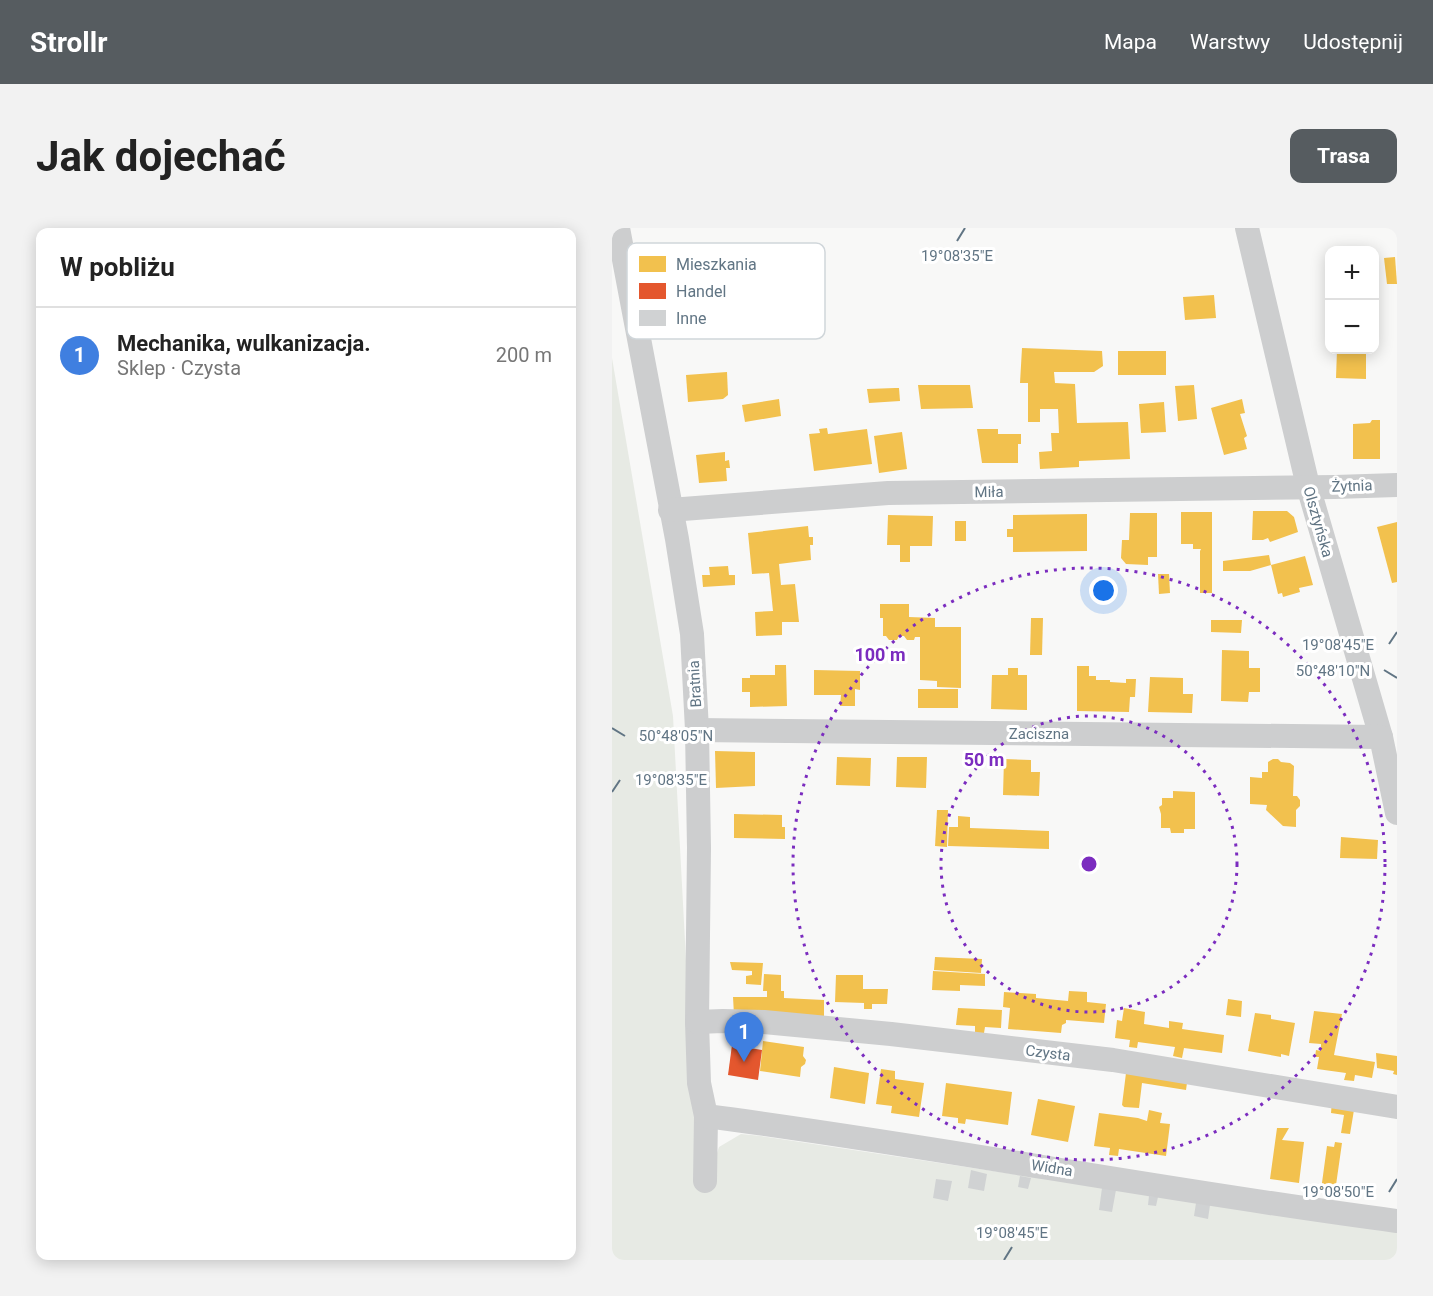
<!DOCTYPE html>
<html lang="pl">
<meta charset="utf-8">
<style>
:root{--surface:#fff;--page:#f2f2f2;--text:#222;--muted:#767676;--line:#e0e0e0;--accent:#565c60}
body{margin:0;font-family:Roboto,sans-serif;background:var(--page);color:var(--text)}
.controls{position:absolute;right:18px;top:18px;display:grid;overflow:hidden;border-radius:12px;box-shadow:0 3px 15px #0003}
.controls button{width:54px;height:54px;display:grid;place-items:center;padding:0;border:0;border-bottom:2px solid var(--line);background:var(--surface);color:var(--text);font:30px sans-serif}
.you{position:absolute;left:492px;top:363px;width:21px;height:21px;margin:-15px;border:4px solid #fff;border-radius:50%;background:#1a73e8;box-shadow:0 0 0 9px #1a73e833}
.badge{display:grid;place-items:center;width:39px;height:39px;border-radius:50%;background:var(--accent);color:#fff;font-size:20px;font-weight:700}
.pin{position:absolute;translate:-50% -50px;filter:drop-shadow(0 2px 3px #0008)}
.pin::after{content:'';position:absolute;top:32px;width:21px;height:18px;background:inherit;clip-path:polygon(0 0,100% 0,50% 100%)}
.list{margin:0;padding:0;list-style:none}
h2{display:flex;justify-content:space-between;align-items:center;height:78px;margin:0;padding:0 24px;font-size:26px}
h2 small{font-size:20px;font-weight:400;color:var(--muted)}
.list li{display:grid;grid-template-columns:39px 1fr auto;gap:18px;align-items:center;box-sizing:border-box;height:96px;padding:0 24px;border-top:2px solid var(--line)}
.list b{display:block;font-size:22px;white-space:nowrap}
.list p{margin:0;font-size:20px;white-space:nowrap;color:var(--muted)}
.list em{font-size:20px;font-style:normal;color:var(--muted)}
.map{position:relative;flex:none;width:785px;height:1032px;overflow:hidden;border-radius:12px}
header{display:flex;align-items:center;gap:36px;box-sizing:border-box;height:84px;padding:0 30px;background:var(--accent);color:#fff}
header strong{font-size:28px}
nav{display:flex;gap:33px;margin-inline-start:auto;font-size:21px}
.intro{display:flex;align-items:center;justify-content:space-between;box-sizing:border-box;height:144px;padding:0 36px}
h1{margin:0;font-size:42px}
.button{padding:15px 27px;border-radius:12px;background:var(--accent);color:#fff;font-size:21px;font-weight:700}
main{display:flex;gap:36px;padding:0 36px}
aside{flex:1;background:var(--surface);border-radius:12px;box-shadow:0 3px 15px #0003}
.map>svg:first-child{display:block}
.green{fill:#e7eae4}
.homes{fill:#f2c14e}
.shops{fill:#e4572e}
.building{fill:#d0d2d3}
.lines{fill:none;stroke-linecap:round;stroke-linejoin:round}
.minor{stroke:#cdcecf;stroke-width:24}
.ticks{fill:none;stroke:#617584;stroke-width:2}
.ring{fill:none;stroke:#7b2cbf;stroke-width:3;stroke-dasharray:3 6}
.labels{text-anchor:middle;dominant-baseline:central;stroke-width:6;stroke-linejoin:round;paint-order:stroke}
.street-label{font-size:15px;fill:#617584;stroke:#fff}
.key{fill:#fff;stroke:#d0d6da;stroke-width:1.5}
.key-label{font-size:16px;fill:#617584}
.ticks-label{font-size:15px;text-anchor:middle;fill:#617584;stroke:#fff;stroke-width:6;stroke-linejoin:round;paint-order:stroke}
.centre{fill:#7b2cbf;stroke:#fff;stroke-width:3}
.ring-label{font-size:18px;text-anchor:middle;font-weight:bold;fill:#7b2cbf;stroke:#fff;stroke-width:6;stroke-linejoin:round;paint-order:stroke}
</style>
<header>
<strong>Strollr</strong>
<nav><a>Mapa</a><a>Warstwy</a><a>Udostępnij</a></nav>
</header>
<div class="intro"><h1>Jak dojechać</h1><a class="button">Trasa</a></div>
<main>
<aside>
<h2>W pobliżu<small></small></h2>
<ul class="list">
<li><span class="badge" style="background:#3f7fe0">1</span><div><b>Mechanika, wulkanizacja.</b><p>Sklep · Czysta</p></div><em>200 m</em></li>
</ul>
</aside>
<div class="map">
<svg width="785" height="1032" viewBox="0 0 785 1032">
<rect width="100%" height="100%" fill="#f8f8f7"/>
<polygon class="green" points="0,130 61,488 79,826 99,943 107,919 129,906 149,908 785,1004 785,1032 0,1032"/>
<g class="homes">
<polygon points="783,29 785,56 775,56 772,30"/>
<polygon points="602,67 604,90 573,92 571,69"/>
<polygon points="410,120 490,123 491,138 482,144 442,144 443,155 463,156 465,195 516,194 518,231 467,233 467,239 428,241 427,224 440,223 439,205 447,205 446,181 428,181 428,194 416,194 416,155 408,155"/>
<polygon points="725,122 754,122 754,151 724,150"/>
<rect x="506" y="123" width="48" height="24"/>
<polygon points="115,144 116,167 111,171 76,174 74,147"/>
<polygon points="306,157 358,157 361,180 309,181"/>
<polygon points="582,157 585,191 566,193 563,158"/>
<polygon points="283,160 287,160 288,173 257,175 255,161"/>
<polygon points="167,171 169,188 133,194 130,177"/>
<polygon points="630,171 633,185 628,186 635,208 632,210 635,221 612,227 599,180"/>
<polygon points="552,174 554,204 529,205 527,176"/>
<polygon points="760,192 768,192 768,231 741,231 741,196 758,195"/>
<polygon points="215,200 216,206 255,201 260,236 202,243 197,206 208,205 207,201"/>
<polygon points="365,201 386,201 386,206 409,206 409,216 406,216 406,235 370,235"/>
<polygon points="290,204 295,241 267,245 262,208"/>
<polygon points="113,224 113,233 117,232 118,240 114,240 115,253 87,255 84,227"/>
<polygon points="641,283 675,283 682,289 686,304 658,314 656,310 651,312 640,312"/>
<polygon points="569,284 600,284 600,365 588,365 588,323 589,321 581,321 581,316 569,316"/>
<polygon points="518,285 545,285 545,329 536,329 536,337 514,336 509,330 510,312 517,312"/>
<polygon points="475,286 475,323 401,324 401,309 395,309 395,301 401,301 401,287"/>
<polygon points="276,287 321,288 320,318 298,318 298,334 288,334 288,317 275,317"/>
<rect x="343" y="293" width="11" height="20"/>
<polygon points="785,294 785,354 780,355 765,299"/>
<polygon points="196,298 197,309 201,309 201,317 198,317 199,332 167,336 169,357 183,356 187,394 170,394 170,407 144,408 143,384 161,383 157,345 140,346 136,305"/>
<polygon points="657,327 659,337 693,328 701,357 687,360 688,364 671,369 670,365 666,366 659,337 638,343 611,343 611,333"/>
<polygon points="116,338 117,347 123,347 123,357 91,359 90,347 98,347 97,339"/>
<polygon points="546,346 557,346 558,365 547,366"/>
<polygon points="268,376 297,376 297,389 323,390 323,399 349,399 349,460 325,459 325,453 308,452 308,409 303,409 302,412 295,412 292,408 287,408 285,412 277,412 274,408 271,408 271,390 268,390"/>
<polygon points="419,390 431,390 430,427 418,427"/>
<polygon points="599,392 630,392 629,405 599,404"/>
<polygon points="610,422 637,423 637,440 648,440 648,464 637,464 636,474 609,473"/>
<polygon points="163,437 174,437 175,478 138,479 138,464 130,464 130,450 138,450 138,447 163,447"/>
<polygon points="465,438 477,438 477,448 484,448 484,452 498,452 498,454 514,455 514,451 524,451 523,469 518,469 517,484 465,483"/>
<polygon points="396,440 406,440 406,447 415,447 415,482 379,481 380,447 396,447"/>
<polygon points="202,442 248,443 248,462 243,461 243,478 228,478 229,467 202,467"/>
<polygon points="538,449 571,450 571,466 581,466 580,485 536,484"/>
<rect x="306" y="461" width="40" height="19"/>
<polygon points="103,523 143,524 143,558 104,560"/>
<polygon points="225,529 259,530 258,558 224,557"/>
<polygon points="285,529 315,529 314,560 284,559"/>
<polygon points="392,531 419,532 419,544 428,544 427,568 391,567"/>
<polygon points="661,531 666,531 669,534 678,535 682,538 681,568 685,568 688,572 688,578 684,582 684,599 671,598 654,582 655,577 638,576 638,549 650,550 650,544 656,544 656,534"/>
<polygon points="561,563 583,564 583,601 572,601 572,605 559,605 558,600 549,600 549,586 547,579 550,577 550,570 561,570"/>
<polygon points="325,582 336,582 335,619 323,618"/>
<polygon points="122,586 170,587 170,599 173,599 173,611 122,610"/>
<polygon points="346,588 358,589 358,600 437,603 437,621 336,618 337,599 346,599"/>
<polygon points="729,609 766,612 765,631 728,630"/>
<polygon points="323,729 370,731 369,745 322,742"/>
<polygon points="118,734 151,735 149,757 134,756 134,748 140,747 140,743 120,742"/>
<polygon points="321,743 373,746 373,758 348,757 348,763 320,762"/>
<polygon points="152,746 169,747 169,763 172,763 172,770 212,772 212,788 122,787 121,769 155,769 155,763 151,763"/>
<polygon points="224,747 251,747 251,761 276,761 275,776 260,776 260,781 252,781 252,775 223,774"/>
<polygon points="457,763 475,764 475,774 494,776 492,795 454,792 454,795 450,797 449,805 396,801 398,780 391,779 392,764 424,766 424,770 456,773"/>
<polygon points="616,771 630,773 629,789 614,787"/>
<polygon points="346,780 390,782 389,800 373,799 372,805 363,805 363,798 344,797"/>
<polygon points="512,780 533,784 532,796 557,800 557,793 571,795 570,801 612,807 610,825 572,820 570,830 561,828 563,819 526,814 525,820 517,819 518,812 503,810 505,792 510,793"/>
<polygon points="702,783 730,786 722,827 763,834 760,850 743,847 742,853 732,852 734,845 705,841 707,829 703,829 704,822 709,823 709,816 697,815"/>
<polygon points="643,785 659,787 659,791 683,795 677,828 669,826 669,829 636,823"/>
<polygon points="151,813 192,819 191,828 194,832 193,836 189,839 188,849 148,843"/>
<polygon points="764,825 785,828 785,847 781,846 782,843 765,840"/>
<polygon points="222,839 257,845 253,876 218,870"/>
<polygon points="269,841 283,843 283,851 312,855 307,889 279,885 280,878 264,876"/>
<polygon points="514,845 576,848 574,862 530,855 527,880 512,879 510,877"/>
<polygon points="334,855 400,864 396,897 354,891 353,896 346,895 346,890 330,888"/>
<polygon points="426,871 463,878 456,914 419,907"/>
<polygon points="720,873 743,876 738,906 729,905 732,887 719,885"/>
<polygon points="537,882 550,885 548,895 558,896 554,928 507,921 506,928 497,927 498,920 482,918 487,885 526,890 535,893"/>
<polygon points="665,900 677,900 670,912 692,914 687,955 658,951"/>
<polygon points="723,914 730,915 723,964 709,962 715,918 722,919"/>
</g>
<polygon class="shops" points="120,817 150,822 146,852 116,847"/>
<g class="building">
<polygon points="359,942 375,946 372,963 356,960"/>
<polygon points="408,948 419,950 416,961 406,959"/>
<polygon points="324,951 340,953 336,973 321,970"/>
<polygon points="490,960 504,962 500,984 487,982"/>
<polygon points="537,968 546,969 544,978 536,977"/>
<polygon points="584,975 598,977 596,991 582,988"/>
</g>
<g class="lines">
<g class="minor">
<polyline points="6,0 65,311 80,406 85,502 87,620 85,794 87,855 94,888 93,953"/>
<polyline points="635,0 696,258 769,509 785,585"/>
<polyline points="58,282 276,265 723,259 785,257"/>
<polyline points="85,502 769,509"/>
<polyline points="85,794 111,793 152,794 279,806 501,832 785,879"/>
<path d="M 94,888 C 325,918 554,963 785,993"/>
</g>
</g>
<path class="ticks" d="M 345,13 L 353,0M 777,416 L 785,404M 772,442 L 785,450M 0,500 L 13,508M 0,564 L 8,552M 777,964 L 785,951M 392,1032 L 400,1019"/>
<g class="ring">
<circle cx="477" cy="636" r="148"/>
<circle cx="477" cy="636" r="296"/>
</g>
<g class="labels">
<g class="street-label">
<text transform="translate(740 258) rotate(-2)">Żytnia</text>
<text transform="translate(377 264) rotate(-1)">Miła</text>
<text transform="translate(706 294) rotate(74)">Olsztyńska</text>
<text transform="translate(83 456) rotate(-93)">Bratnia</text>
<text x="427" y="506">Zaciszna</text>
<text transform="translate(436 825) rotate(7)">Czysta</text>
<text transform="translate(440 940) rotate(9)">Widna</text>
</g>
</g>
<rect x="15" y="15" width="198" height="96" rx="9" class="key"/>
<rect x="27" y="28" width="27" height="16" fill="#f2c14e"/>
<rect x="27" y="55" width="27" height="16" fill="#e4572e"/>
<rect x="27" y="82" width="27" height="16" fill="#d0d2d3"/>
<g class="key-label">
<text x="64" y="42">Mieszkania</text>
<text x="64" y="69">Handel</text>
<text x="64" y="96">Inne</text>
</g>
<g class="ticks-label">
<text x="345" y="33">19°08'35"E</text>
<text x="726" y="422">19°08'45"E</text>
<text x="721" y="448">50°48'10"N</text>
<text x="64" y="513">50°48'05"N</text>
<text x="59" y="557">19°08'35"E</text>
<text x="726" y="969">19°08'50"E</text>
<text x="400" y="1010">19°08'45"E</text>
</g>
<circle cx="477" cy="636" r="9" class="centre"/>
<g class="ring-label">
<text x="268" y="433">100 m</text>
<text x="372" y="538">50 m</text>
</g>
</svg>
<div class="controls">
<button>+</button>
<button>−</button>
</div>
<div class="you"></div>
<div class="pin badge" style="left:132px;top:834px;background:#3f7fe0">1</div>
</div>
</main>
